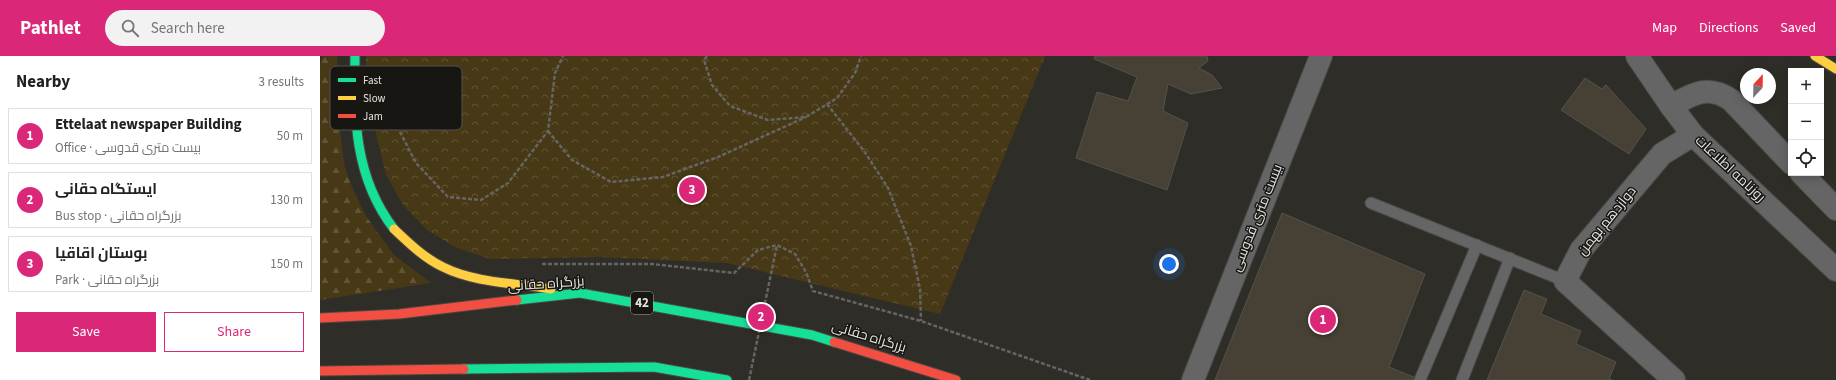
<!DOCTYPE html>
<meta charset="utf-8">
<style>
:root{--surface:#fff;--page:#f2f2f2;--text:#202124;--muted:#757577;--line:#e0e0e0;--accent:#db2777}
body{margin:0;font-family:"Source Sans 3",Cairo,sans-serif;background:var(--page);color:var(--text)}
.controls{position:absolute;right:12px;top:12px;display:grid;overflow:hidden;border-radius:0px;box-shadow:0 2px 10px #0003}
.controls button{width:36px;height:36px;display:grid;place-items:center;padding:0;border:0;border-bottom:1px solid var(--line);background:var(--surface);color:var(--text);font:20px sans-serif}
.compass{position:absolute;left:1420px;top:12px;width:36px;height:36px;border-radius:50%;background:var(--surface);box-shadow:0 2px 10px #0003;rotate:22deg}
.you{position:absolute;left:849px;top:208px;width:14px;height:14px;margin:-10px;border:3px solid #fff;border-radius:50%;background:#1a73e8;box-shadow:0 0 0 6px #1a73e833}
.badge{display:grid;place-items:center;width:26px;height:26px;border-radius:50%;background:var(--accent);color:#fff;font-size:13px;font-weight:700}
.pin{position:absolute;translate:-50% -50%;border:2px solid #fff;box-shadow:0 1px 4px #0006}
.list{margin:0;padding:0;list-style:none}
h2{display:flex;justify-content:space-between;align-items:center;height:52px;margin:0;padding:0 16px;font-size:17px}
h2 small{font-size:13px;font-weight:400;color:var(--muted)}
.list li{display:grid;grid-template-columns:26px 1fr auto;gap:12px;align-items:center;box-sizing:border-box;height:56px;margin:0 8px 8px;padding:0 8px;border:1px solid var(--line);border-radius:0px}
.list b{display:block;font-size:15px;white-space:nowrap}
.list p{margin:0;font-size:13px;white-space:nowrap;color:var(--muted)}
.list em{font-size:13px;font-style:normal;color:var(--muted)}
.actions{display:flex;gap:8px;padding:12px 16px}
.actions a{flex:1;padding:9px 0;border:1px solid var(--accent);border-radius:0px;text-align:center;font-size:14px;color:var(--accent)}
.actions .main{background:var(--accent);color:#fff}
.icon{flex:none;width:22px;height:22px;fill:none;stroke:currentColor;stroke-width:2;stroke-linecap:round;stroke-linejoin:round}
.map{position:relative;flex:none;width:1516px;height:324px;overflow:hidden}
header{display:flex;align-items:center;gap:24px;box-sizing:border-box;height:56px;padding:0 20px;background:var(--accent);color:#fff}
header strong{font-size:19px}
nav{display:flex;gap:22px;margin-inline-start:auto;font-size:14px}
.search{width:280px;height:36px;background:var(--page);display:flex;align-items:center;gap:10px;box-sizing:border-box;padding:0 14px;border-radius:22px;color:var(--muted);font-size:15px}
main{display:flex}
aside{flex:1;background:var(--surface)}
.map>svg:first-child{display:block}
.forest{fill:url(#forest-firs)}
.park{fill:url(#park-crowns)}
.building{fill:#464134;stroke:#54524e}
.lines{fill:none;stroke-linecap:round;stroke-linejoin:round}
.lane-casing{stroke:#4b4946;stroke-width:13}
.street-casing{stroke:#4b4946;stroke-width:24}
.fast-casing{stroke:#4b4946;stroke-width:11}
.slow-casing{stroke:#4b4946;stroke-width:11}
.jam-casing{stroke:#4b4946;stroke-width:11}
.path{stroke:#666564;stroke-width:2.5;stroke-dasharray:4 2;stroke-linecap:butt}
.lane{stroke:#656565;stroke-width:11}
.street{stroke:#656565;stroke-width:22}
.fast{stroke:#16e098;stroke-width:9}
.slow{stroke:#ffcf43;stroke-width:9}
.jam{stroke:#f24e42;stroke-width:9}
.path-bridge{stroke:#666564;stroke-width:2.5;stroke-dasharray:4 2;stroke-linecap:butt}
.labels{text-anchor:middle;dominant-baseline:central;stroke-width:3;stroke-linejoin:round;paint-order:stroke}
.shield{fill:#181612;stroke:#a7a59f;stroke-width:1}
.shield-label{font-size:13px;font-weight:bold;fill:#e4e2dc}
.street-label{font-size:14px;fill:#e4e2dc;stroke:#181612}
.key{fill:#181612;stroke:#55534f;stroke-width:1}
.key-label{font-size:11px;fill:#e4e2dc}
</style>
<header>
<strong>Pathlet</strong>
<div class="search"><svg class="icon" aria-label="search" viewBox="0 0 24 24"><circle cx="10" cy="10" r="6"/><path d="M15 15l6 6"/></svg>Search here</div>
<nav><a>Map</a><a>Directions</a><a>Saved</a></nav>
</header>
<main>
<aside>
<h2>Nearby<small>3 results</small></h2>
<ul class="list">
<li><span class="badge">1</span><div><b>Ettelaat newspaper Building</b><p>Office · بیست متری قدوسی</p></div><em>50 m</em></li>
<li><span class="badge">2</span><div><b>ایستگاه حقانی</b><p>Bus stop · بزرگراه حقانی</p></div><em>130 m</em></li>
<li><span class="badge">3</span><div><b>بوستان اقاقیا</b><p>Park · بزرگراه حقانی</p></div><em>150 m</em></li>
</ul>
<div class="actions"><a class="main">Save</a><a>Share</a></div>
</aside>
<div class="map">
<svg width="1516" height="324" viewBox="0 0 1516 324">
<defs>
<pattern id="forest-firs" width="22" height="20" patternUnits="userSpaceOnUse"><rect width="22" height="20" fill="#473915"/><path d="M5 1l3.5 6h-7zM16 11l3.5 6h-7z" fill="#615536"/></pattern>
<pattern id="park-crowns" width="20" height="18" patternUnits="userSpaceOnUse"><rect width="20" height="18" fill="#473915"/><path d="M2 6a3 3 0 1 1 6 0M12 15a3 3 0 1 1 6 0" fill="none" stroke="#615536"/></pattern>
</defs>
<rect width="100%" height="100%" fill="#2f2d28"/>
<polygon class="forest" points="2,0 17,0 20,76 25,112 32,131 46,160 74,199 111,227 0,244 0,10"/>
<polygon class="park" points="46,0 725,0 620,258 407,207 280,201 170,203 137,192 107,174 83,149 66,119 46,37"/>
<g class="building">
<polygon points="775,0 887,0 888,5 879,12 892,19 902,32 871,38 848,28 843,55 868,67 847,134 756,102 777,36 808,45 817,21 774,3"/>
<polygon points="1265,22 1282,33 1286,29 1326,73 1309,98 1241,54"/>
<polygon points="962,157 1105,218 1069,311 1101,324 895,324"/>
<polygon points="1204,234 1227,243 1221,258 1261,275 1256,288 1296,306 1289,323 1292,324 1167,324"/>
</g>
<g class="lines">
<g class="lane-casing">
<g id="lane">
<polyline points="1051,147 1245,225"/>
<polyline points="1100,324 1157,189"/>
<polyline points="1142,324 1190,202"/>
</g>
</g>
<g class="street-casing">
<g id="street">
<polyline points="1317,0 1351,50 1373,79 1516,214"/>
<path d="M 1351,50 C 1372,38 1388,28 1411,44 L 1471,107"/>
<polyline points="1481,117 1516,153"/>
<polyline points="873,324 1001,0"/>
<polyline points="1354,324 1245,225 1261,194 1342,98 1373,79"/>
</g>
</g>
<g class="fast-casing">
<g id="fast">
<path d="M 35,0 C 34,62 34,121 74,173"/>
<polyline points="197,244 260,237 492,279 514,286"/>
<polyline points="144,313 334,311 407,324"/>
</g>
</g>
<g class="slow-casing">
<g id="slow">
<polyline points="1495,0 1516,13"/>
<path d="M 74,173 C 89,187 104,202 123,211 C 155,227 196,227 231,233"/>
</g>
</g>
<g class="jam-casing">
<g id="jam">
<polyline points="0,262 79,258 197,244"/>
<polyline points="514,286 636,324"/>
<polyline points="0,315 144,313"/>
</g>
</g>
<g class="path">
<polyline points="387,0 384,4 392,29 410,50 448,64 486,61 517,42 535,17 541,0"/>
<polyline points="58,33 96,107 128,141 161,144 188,127 228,75 235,17 243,0"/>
<polyline points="507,48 544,95 568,132 591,190 600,233 601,265"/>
<polyline points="228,75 252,104 291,126 343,121 398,101 486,61"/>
<polyline points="222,208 332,208 414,217 438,194 457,189 475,198 486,216 493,235 601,265 770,324"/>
</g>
<use href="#lane" class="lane"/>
<use href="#street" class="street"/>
<use href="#fast" class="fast"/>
<use href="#slow" class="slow"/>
<use href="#jam" class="jam"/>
<polyline class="path-bridge" points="429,324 457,189"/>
</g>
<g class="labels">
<rect class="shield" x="311" y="236" width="22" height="22" rx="3"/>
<g class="shield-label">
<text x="322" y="247">42</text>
</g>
<g class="street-label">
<text transform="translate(1410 113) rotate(43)">روزنامه اطلاعات</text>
<text transform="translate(937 162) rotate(-68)">بیست متری قدوسی</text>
<text transform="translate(1287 165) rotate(-51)">دوازدهم بهمن</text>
<text transform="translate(226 228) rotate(-4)">بزرگراه حقانی</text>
<text transform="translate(549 281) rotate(17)">بزرگراه حقانی</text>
</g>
</g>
<rect x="10" y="10" width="132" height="64" rx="6" class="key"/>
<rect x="18" y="22" width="18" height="4" fill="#16e098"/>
<rect x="18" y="40" width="18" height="4" fill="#ffcf43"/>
<rect x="18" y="58" width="18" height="4" fill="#f24e42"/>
<g class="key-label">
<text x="43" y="28">Fast</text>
<text x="43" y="46">Slow</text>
<text x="43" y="64">Jam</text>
</g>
</svg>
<div class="controls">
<button>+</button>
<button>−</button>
<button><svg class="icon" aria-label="locate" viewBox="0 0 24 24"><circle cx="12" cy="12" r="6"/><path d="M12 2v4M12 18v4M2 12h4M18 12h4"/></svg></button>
</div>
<svg class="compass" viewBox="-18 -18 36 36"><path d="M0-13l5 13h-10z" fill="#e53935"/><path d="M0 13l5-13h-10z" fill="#757577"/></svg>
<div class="you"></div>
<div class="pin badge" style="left:1003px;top:264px">1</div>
<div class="pin badge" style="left:441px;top:261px">2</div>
<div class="pin badge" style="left:372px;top:134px">3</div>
</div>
</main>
